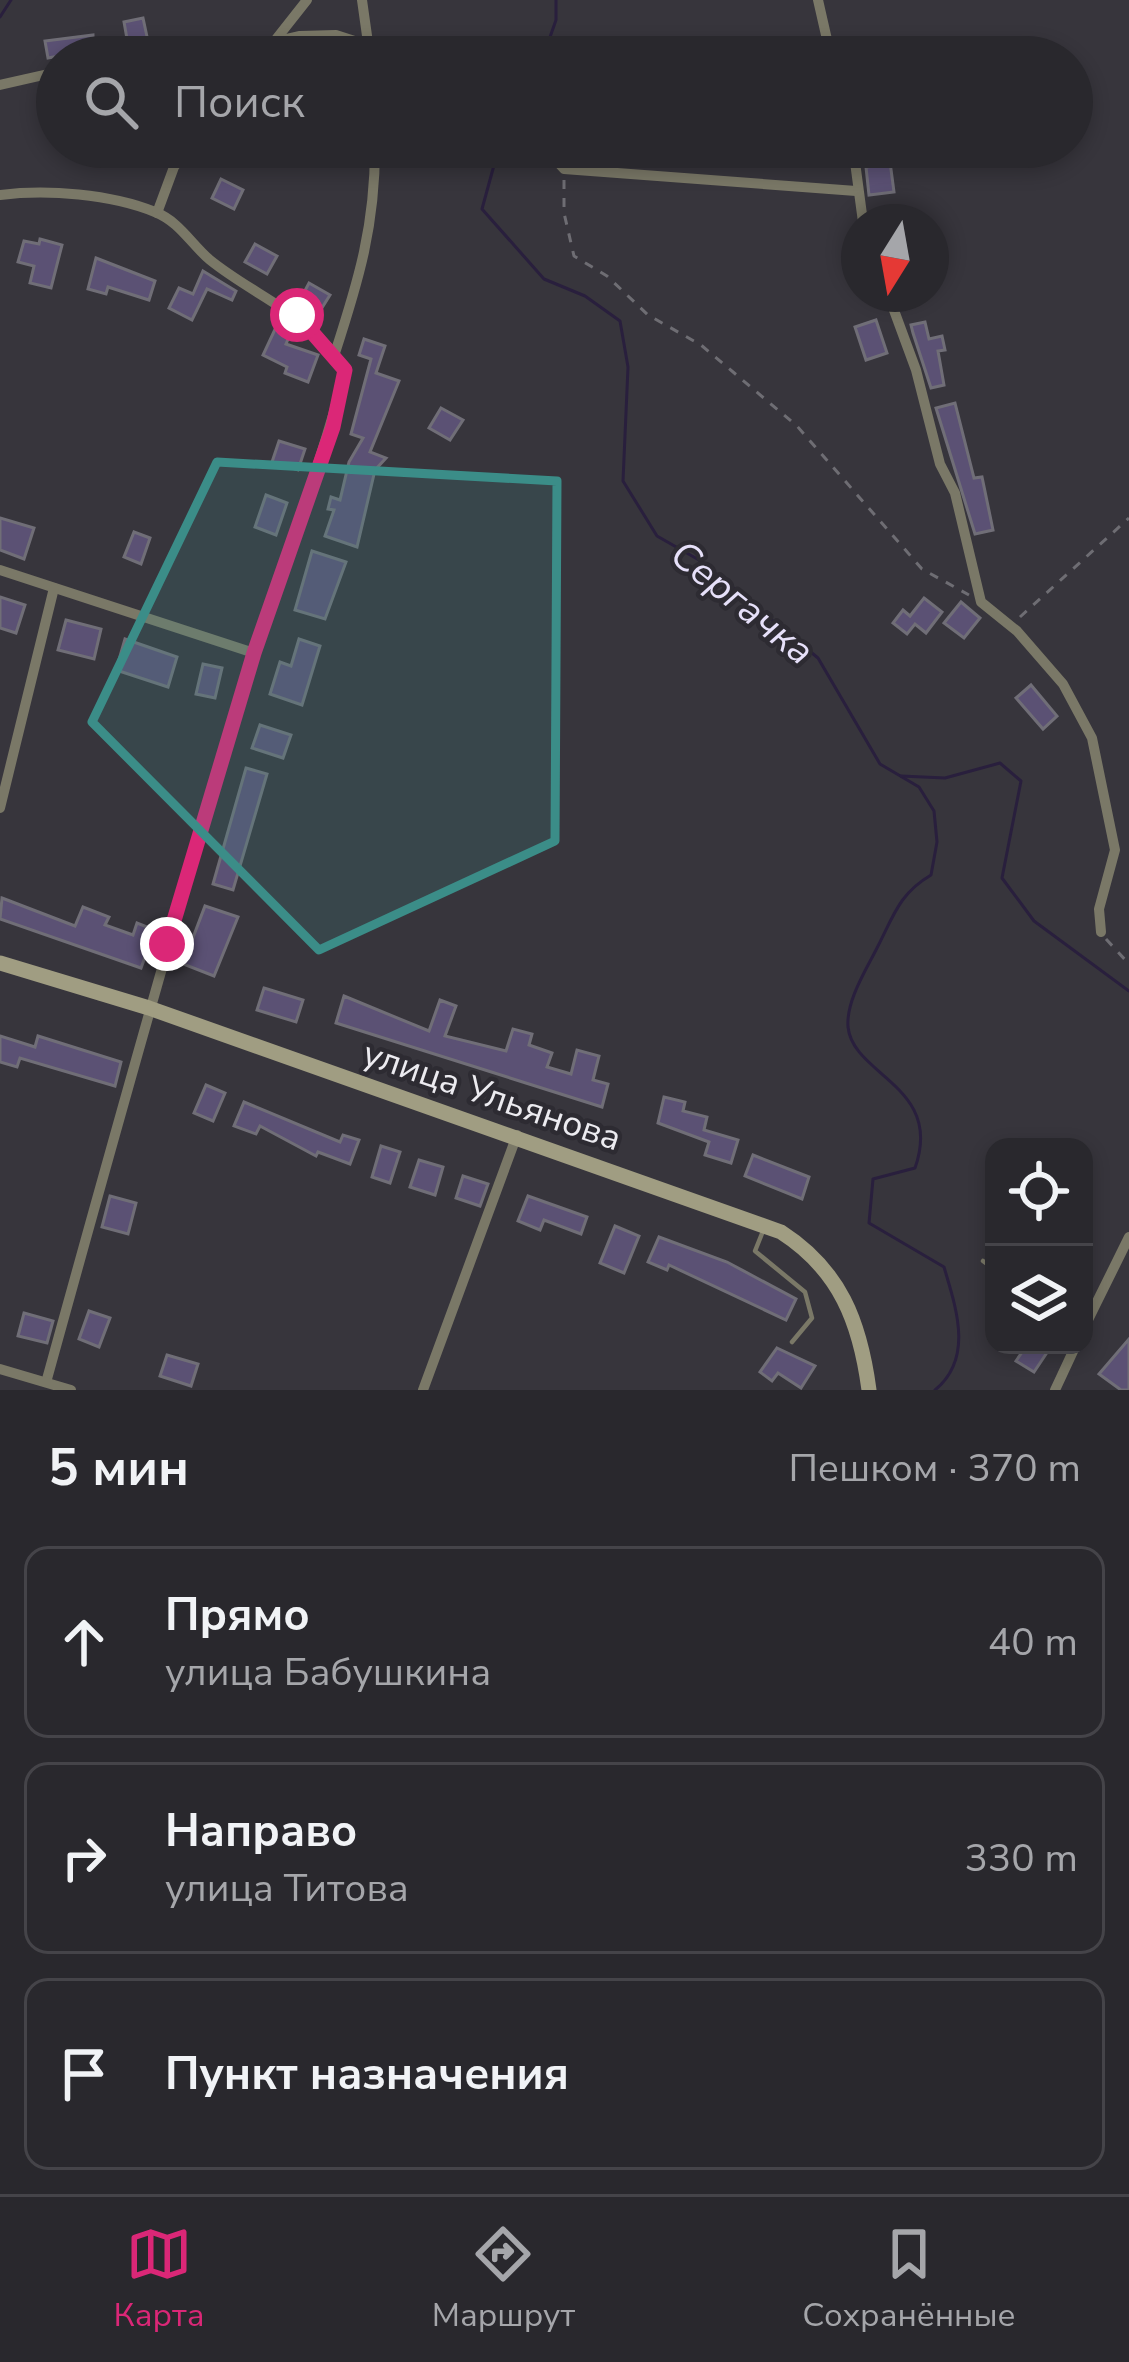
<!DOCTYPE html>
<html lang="ru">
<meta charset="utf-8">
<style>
:root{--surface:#29282d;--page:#313035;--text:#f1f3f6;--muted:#a5a6aa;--line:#454449;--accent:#db2777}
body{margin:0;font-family:"Nunito Sans",sans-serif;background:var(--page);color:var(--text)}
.controls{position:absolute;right:36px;bottom:36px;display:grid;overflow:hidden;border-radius:24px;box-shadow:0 6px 18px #0003}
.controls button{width:108px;height:108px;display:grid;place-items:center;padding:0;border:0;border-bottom:3px solid var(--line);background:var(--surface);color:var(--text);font:60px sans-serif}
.compass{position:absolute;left:841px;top:204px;width:108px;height:108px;border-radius:50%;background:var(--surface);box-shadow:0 6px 18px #0003;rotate:191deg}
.stop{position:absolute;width:36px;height:36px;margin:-27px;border:9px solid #db2777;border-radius:50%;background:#fff}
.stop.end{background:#db2777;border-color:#fff;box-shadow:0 3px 12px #0008}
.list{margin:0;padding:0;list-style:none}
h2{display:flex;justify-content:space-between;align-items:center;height:156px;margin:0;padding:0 48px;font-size:51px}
h2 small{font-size:39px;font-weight:400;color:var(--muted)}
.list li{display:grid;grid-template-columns:78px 1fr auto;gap:36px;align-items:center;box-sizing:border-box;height:192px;margin:0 24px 24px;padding:0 24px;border:3px solid var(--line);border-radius:24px}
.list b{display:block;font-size:45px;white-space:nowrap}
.list p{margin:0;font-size:39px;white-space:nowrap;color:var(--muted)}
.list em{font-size:39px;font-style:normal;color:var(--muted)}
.icon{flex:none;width:66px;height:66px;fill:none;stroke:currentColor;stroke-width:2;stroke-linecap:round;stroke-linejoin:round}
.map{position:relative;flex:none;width:1129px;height:1390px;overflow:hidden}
.search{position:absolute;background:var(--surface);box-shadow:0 6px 18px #0003;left:36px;right:36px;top:36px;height:132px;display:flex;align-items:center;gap:30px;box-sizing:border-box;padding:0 42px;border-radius:66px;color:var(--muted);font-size:45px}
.sheet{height:804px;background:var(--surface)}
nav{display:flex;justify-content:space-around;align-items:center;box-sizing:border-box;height:168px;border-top:3px solid var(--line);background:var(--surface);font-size:33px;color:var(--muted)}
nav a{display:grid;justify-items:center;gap:6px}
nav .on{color:var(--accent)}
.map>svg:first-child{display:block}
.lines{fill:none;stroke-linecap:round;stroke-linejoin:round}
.stream{stroke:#291f3d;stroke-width:3}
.building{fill:#5b5174;stroke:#706e77;stroke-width:3}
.path{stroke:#6e6d73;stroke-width:3;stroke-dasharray:9 9;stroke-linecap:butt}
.lane{stroke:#7a7867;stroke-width:4.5}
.street{stroke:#7a7867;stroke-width:10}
.secondary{stroke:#a09d82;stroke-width:15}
.route{stroke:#db2777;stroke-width:15}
.marked{fill:#3b8d88;fill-opacity:0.2;stroke:#3b8d88;stroke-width:9;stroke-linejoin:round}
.labels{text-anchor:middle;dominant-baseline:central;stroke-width:9;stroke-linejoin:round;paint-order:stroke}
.street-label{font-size:36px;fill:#ecebf0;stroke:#2d2b32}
.water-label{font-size:39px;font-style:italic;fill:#e6e0f9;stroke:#2d2b32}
</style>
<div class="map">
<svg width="1129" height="1390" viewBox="0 0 1129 1390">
<rect width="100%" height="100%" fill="#37353c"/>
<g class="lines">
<g class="stream">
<polyline points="0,17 11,0"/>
<polyline points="543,57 556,20 556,0"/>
<path d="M 499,147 L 482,209 L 544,279 L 585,296 L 620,321 L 628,367 L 623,481 L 657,536 L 699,560 L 818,658 L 880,764 L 919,787 L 934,811 L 937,842 L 931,875 C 899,894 894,915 877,948 C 866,970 846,1001 848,1027 C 853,1076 944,1086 915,1168 L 873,1179 L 869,1223 L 944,1267 C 956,1308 974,1358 935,1390"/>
<polyline points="901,776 945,778 1000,763 1021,781 1002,878 1034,921 1129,991"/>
</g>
</g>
<g class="building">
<polygon points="143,18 149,46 129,50 124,22"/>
<polygon points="93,35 94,57 80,57 80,52 48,58 45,41"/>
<polygon points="873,147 888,147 894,192 869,195 866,167 876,166"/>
<polygon points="221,179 243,190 234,209 212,198"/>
<polygon points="40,239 62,245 51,288 30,283 34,266 18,262 24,241 39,244"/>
<polygon points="255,244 277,256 267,274 245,262"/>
<polygon points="96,258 155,281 149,300 108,287 106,294 88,289"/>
<polygon points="203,271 236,291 232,300 207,289 192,320 169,308 179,288 193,294"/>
<polygon points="309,283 330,295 320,311 300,300"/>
<polygon points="876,320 887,353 866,360 855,327"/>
<polygon points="925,322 929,339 942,336 945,350 938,351 944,385 931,388 913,333 911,325"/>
<polygon points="277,325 291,332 286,344 318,355 308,382 285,373 287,367 263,355"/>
<polygon points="364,339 385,346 376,373 399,381 370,452 386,458 375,470 357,547 325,536 334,510 328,509 331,497 340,500 349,462 363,438 351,434 371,359 359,355"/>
<polygon points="955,403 974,478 982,477 993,530 975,534 936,408"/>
<polygon points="441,408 463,420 450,440 429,428"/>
<polygon points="279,441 305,449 298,470 272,462"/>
<polygon points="266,495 287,503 276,535 255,527"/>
<polygon points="0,518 34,528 24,559 0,550"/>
<polygon points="134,532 150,538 141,564 124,557"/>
<polygon points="312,551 346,562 325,619 295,610"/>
<polygon points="0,597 25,605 16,633 0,628"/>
<polygon points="924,598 942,612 926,633 915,624 907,634 893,623 903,610 910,616"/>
<polygon points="961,602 980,618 964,638 944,623"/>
<polygon points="66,620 101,629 94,659 58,650"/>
<polygon points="125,639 177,657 168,687 116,670"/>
<polygon points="299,639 320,646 302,705 270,694 280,662 291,666"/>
<polygon points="203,664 222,668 215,698 196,694"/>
<polygon points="1031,685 1057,716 1043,729 1016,698"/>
<polygon points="260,725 291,735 283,758 252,748"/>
<polygon points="246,768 267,774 233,890 213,884"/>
<polygon points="2,898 75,926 83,907 109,917 105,925 133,935 137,923 155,930 141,968 0,919"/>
<polygon points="205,906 238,917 214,976 183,964"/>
<polygon points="264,988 303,1000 296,1022 257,1010"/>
<polygon points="344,996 429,1031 440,1000 456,1006 445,1036 506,1051 513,1029 532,1034 529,1045 552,1053 547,1067 571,1074 577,1050 599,1056 593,1080 608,1084 602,1107 336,1023"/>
<polygon points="0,1036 35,1047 38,1036 121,1062 115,1086 20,1058 17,1067 0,1062"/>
<polygon points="206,1085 225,1093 213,1121 194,1113"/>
<polygon points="664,1097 685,1102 683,1111 707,1117 704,1130 738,1140 731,1163 705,1155 709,1142 658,1123"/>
<polygon points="244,1102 340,1142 343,1135 359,1140 350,1164 318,1152 316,1156 260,1126 256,1134 234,1126"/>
<polygon points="381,1146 400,1152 390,1183 372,1177"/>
<polygon points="753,1155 809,1177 802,1199 745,1176"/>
<polygon points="419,1160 443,1167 435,1195 410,1187"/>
<polygon points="463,1176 488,1184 480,1206 456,1198"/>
<polygon points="110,1196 136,1203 128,1234 102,1227"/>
<polygon points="528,1196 587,1217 581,1234 544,1220 540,1230 518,1221"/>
<polygon points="615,1226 639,1236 624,1273 600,1263"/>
<polygon points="659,1237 727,1262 796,1299 786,1320 669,1265 667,1270 648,1262"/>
<polygon points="89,1311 110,1318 99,1347 79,1339"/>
<polygon points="24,1313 53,1321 47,1343 18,1336"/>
<polygon points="1129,1339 1129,1390 1121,1390 1099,1374"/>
<polygon points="1027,1345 1052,1345 1034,1372 1016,1361"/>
<polygon points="777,1348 815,1366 801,1388 778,1373 772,1381 760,1372"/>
<polygon points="167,1355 198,1364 191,1386 160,1376"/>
</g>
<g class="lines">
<g class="path">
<polyline points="564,180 564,213 574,256 607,276 648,315 701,345 797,426 922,569 969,595"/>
<polyline points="1020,617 1129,518"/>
<polyline points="1106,939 1129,964"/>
</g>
<g class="lane">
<polyline points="763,1231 755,1251 805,1292 812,1318 792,1342"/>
<polyline points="983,1261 994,1269"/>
</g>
<g class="street">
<polyline points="362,0 370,57"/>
<polyline points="818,0 831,57"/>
<polyline points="206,57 300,36 336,35 370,46 466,57"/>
<polyline points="262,57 307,0"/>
<polyline points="0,85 57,72"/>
<polyline points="544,147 564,169 856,191"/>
<polyline points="853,147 863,222"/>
<path d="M 0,195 C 47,189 111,194 155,212 C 180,222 191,244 210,260 C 257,298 313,315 345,371 C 320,471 280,567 250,666 C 179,903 113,1140 47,1379"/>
<polyline points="157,213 174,167 190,147"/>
<polyline points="888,294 916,370 940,464 955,493 981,602 1017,631 1063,684 1092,738 1115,850 1099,909 1101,932"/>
<path d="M 335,353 C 359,279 375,226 375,147"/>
<polyline points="0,570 254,653"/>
<polyline points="0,808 54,588"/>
<polyline points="1084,1328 1129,1237"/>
<polyline points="0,1369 71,1390"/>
<polyline points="423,1390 517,1135"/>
<polyline points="1055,1390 1076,1345"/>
</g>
<path class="secondary" d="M 0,963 L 149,1008 L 781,1232 C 840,1270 860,1322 869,1390"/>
</g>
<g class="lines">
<polyline class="route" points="167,944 254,653 333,427 345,370 297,315"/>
</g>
<path class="marked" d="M 217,462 L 557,481 L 555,841 L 319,950 L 92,722 Z"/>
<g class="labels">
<g class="street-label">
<text transform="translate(492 1096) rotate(19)">улица Ульянова</text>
</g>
<g class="water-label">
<text transform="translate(742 603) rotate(39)">Сергачка</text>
</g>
</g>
</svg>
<div class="controls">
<button><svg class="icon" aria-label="locate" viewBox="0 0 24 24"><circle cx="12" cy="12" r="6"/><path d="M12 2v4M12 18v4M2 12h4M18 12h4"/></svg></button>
<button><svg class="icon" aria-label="layers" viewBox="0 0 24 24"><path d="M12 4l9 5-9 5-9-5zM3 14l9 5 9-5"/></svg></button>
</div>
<svg class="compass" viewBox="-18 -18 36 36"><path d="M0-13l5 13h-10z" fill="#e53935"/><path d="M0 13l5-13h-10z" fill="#a5a6aa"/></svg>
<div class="stop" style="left:297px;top:315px"></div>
<div class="stop end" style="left:167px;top:944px"></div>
<div class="search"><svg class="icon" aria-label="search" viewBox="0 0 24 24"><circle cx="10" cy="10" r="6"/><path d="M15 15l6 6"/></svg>Поиск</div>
</div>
<section class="sheet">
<h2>5 мин<small>Пешком · 370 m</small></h2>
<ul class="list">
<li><svg class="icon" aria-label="ahead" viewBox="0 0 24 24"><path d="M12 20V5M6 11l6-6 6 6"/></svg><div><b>Прямо</b><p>улица Бабушкина</p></div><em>40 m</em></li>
<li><svg class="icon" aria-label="right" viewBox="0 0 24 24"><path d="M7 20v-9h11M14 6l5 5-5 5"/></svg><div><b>Направо</b><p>улица Титова</p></div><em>330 m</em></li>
<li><svg class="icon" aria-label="arrive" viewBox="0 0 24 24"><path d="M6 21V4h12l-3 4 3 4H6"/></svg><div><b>Пункт назначения</b></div></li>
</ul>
</section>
<nav>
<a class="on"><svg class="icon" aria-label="map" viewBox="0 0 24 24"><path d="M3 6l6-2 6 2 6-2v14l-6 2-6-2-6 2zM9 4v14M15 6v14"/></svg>Карта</a>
<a><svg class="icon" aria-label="directions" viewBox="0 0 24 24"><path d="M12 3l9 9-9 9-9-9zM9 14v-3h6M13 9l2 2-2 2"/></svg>Маршрут</a>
<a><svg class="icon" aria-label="saved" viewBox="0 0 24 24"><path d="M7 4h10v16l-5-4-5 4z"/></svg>Сохранённые</a>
</nav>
